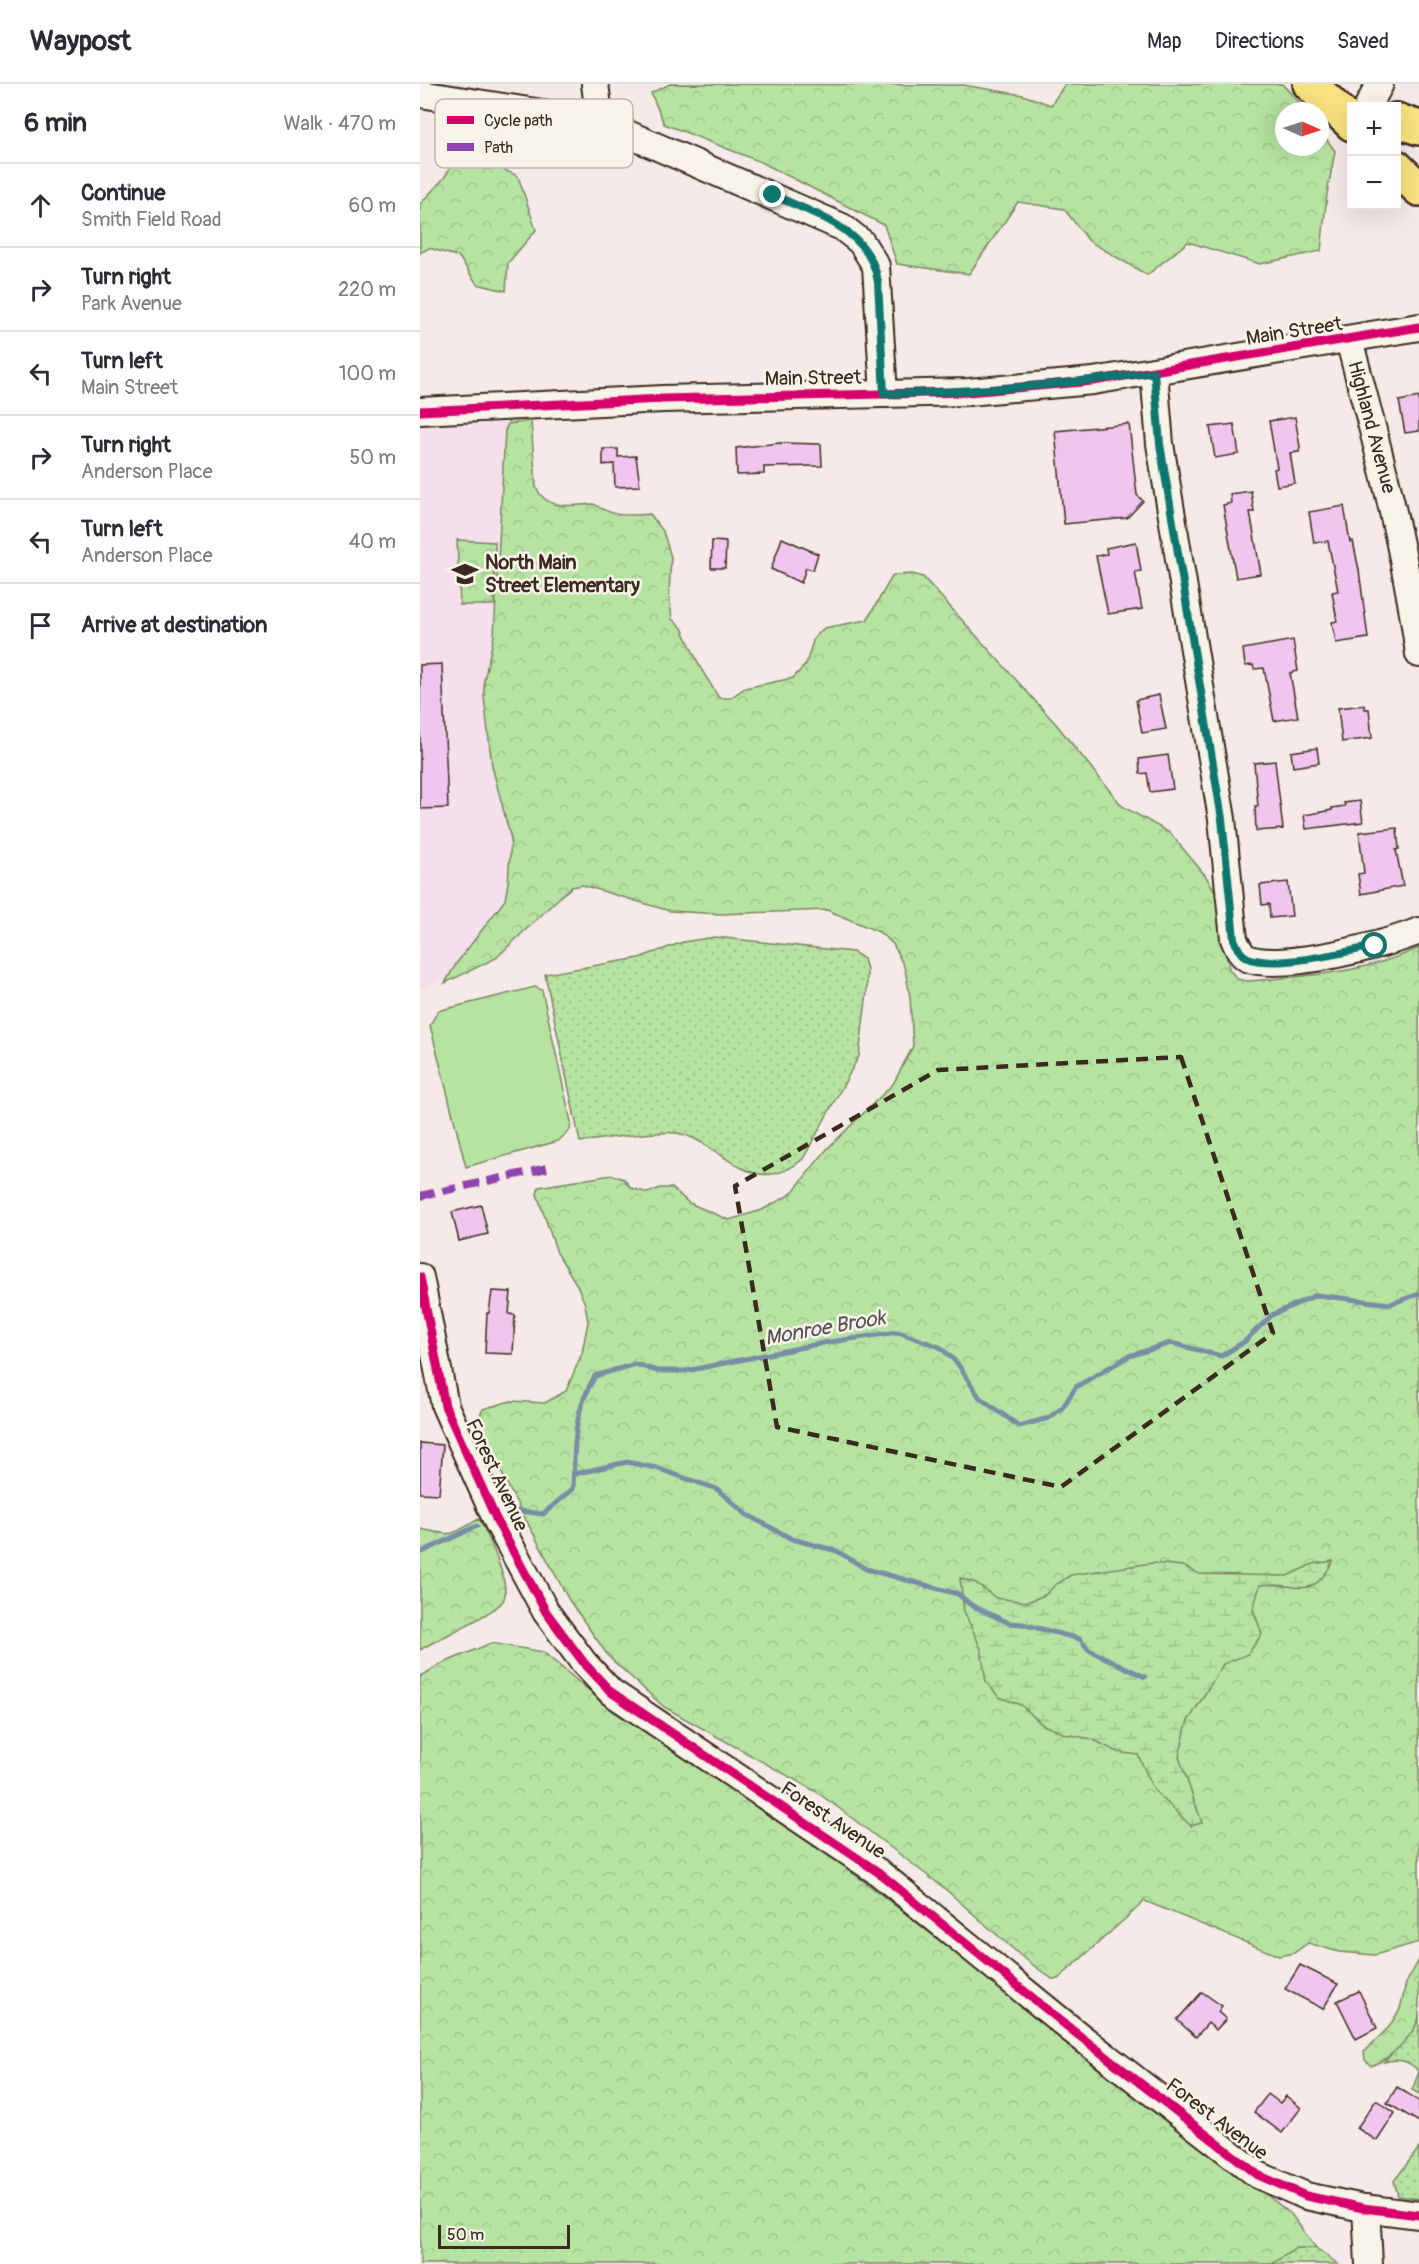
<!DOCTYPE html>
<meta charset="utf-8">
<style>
:root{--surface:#fff;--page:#f7f7f7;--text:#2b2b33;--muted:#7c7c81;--line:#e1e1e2}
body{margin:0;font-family:Pangolin,sans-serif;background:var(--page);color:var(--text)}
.controls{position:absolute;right:18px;top:18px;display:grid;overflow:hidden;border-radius:0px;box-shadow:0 6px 24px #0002}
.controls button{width:54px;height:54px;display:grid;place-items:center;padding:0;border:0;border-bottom:2px solid var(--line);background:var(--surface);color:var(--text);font:30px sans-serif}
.compass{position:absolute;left:855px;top:18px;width:54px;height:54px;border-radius:50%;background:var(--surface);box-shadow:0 6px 24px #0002;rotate:93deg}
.scale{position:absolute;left:18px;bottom:15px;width:132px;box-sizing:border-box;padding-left:6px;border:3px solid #3b2a1e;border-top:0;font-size:16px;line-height:21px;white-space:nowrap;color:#3b2a1e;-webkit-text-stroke:4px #f7f3e8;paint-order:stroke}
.stop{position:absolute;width:18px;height:18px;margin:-14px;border:4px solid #0f766e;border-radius:50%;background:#fff}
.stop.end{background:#0f766e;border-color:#fff;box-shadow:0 2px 6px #0008}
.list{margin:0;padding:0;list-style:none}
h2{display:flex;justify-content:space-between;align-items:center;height:78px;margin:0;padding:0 24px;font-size:26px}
h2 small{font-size:20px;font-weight:400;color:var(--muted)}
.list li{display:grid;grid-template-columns:39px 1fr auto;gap:18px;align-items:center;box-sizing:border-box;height:84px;padding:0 24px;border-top:2px solid var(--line)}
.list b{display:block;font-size:22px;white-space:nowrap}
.list p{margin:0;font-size:20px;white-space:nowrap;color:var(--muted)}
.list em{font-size:20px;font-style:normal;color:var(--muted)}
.icon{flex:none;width:33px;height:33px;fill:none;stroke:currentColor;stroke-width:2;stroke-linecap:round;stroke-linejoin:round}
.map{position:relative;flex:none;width:999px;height:2180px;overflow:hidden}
header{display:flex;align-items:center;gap:36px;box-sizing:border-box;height:84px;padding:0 30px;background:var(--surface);border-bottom:2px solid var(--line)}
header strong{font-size:28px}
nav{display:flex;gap:33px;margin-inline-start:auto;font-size:21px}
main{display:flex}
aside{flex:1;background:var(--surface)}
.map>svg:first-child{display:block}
.built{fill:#f4dfea}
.grass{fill:url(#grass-dots);stroke:#788660;stroke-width:1.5}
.forest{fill:url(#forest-crowns);stroke:#788660;stroke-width:1.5}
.wetland{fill:url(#wetland-marsh);stroke:#788660;stroke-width:1.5}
.pitch{fill:#b6e3a1;stroke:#788660;stroke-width:1.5}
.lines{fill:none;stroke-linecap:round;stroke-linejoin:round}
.stream{stroke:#798da4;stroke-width:5}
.building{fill:#f0c6ee;stroke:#3b2a1e;stroke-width:1.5}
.minor-casing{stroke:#3b2a1e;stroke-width:30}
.major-casing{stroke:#3b2a1e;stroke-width:38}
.minor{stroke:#f7f3e8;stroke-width:26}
.major{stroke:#f8e281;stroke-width:33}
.quiet{stroke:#8e44ad;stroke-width:8;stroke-dasharray:15 8;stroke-linecap:butt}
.cycleway-casing{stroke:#f7f3e8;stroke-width:13}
.cycleway{stroke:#d6006c;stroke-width:9}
.route{stroke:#0f766e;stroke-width:8}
.marked{fill:none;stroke:#3b2a1e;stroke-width:4.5;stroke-dasharray:12 8;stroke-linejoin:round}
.labels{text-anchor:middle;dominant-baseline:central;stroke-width:5;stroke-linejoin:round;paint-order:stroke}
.street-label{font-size:20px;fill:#3b2a1e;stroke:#f7f3e8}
.poi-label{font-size:20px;font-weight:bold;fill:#3b2a1e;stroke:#f7f3e8;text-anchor:start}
.water-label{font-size:21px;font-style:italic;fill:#555356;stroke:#f7f3e8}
.key{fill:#f7f3e8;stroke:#bfb7ab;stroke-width:1.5}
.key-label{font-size:16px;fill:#3b2a1e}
</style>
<header>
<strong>Waypost</strong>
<nav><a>Map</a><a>Directions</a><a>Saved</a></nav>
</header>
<main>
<aside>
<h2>6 min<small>Walk · 470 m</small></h2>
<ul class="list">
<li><svg class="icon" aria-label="ahead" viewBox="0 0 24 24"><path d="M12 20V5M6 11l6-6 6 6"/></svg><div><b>Continue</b><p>Smith Field Road</p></div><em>60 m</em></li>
<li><svg class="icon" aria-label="right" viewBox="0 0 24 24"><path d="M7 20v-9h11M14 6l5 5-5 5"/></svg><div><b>Turn right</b><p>Park Avenue</p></div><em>220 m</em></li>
<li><svg class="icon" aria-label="left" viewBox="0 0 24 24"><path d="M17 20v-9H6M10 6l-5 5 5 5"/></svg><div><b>Turn left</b><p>Main Street</p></div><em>100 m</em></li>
<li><svg class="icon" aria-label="right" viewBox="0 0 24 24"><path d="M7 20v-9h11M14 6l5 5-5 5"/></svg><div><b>Turn right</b><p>Anderson Place</p></div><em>50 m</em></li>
<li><svg class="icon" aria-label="left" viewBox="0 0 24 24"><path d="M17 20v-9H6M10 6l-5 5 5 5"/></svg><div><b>Turn left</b><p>Anderson Place</p></div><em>40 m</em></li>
<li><svg class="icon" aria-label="arrive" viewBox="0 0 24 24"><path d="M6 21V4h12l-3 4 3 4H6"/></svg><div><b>Arrive at destination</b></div></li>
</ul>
</aside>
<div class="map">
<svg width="999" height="2180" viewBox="0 0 999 2180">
<defs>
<pattern id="grass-dots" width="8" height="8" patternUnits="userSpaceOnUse" patternTransform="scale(1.5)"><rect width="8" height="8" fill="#b6e3a1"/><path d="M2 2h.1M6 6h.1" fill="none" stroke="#9dc38a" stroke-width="1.8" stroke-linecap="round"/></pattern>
<pattern id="forest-crowns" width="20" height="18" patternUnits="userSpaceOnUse" patternTransform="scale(1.5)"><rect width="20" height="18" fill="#b6e3a1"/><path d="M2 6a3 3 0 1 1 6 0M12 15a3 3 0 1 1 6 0" fill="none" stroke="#9dc38a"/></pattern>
<pattern id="wetland-marsh" width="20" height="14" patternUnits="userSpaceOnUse" patternTransform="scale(1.5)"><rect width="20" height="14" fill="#b6e3a1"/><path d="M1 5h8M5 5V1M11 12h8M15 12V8" fill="none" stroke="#9dc38a"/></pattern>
</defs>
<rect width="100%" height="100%" fill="#f6eae9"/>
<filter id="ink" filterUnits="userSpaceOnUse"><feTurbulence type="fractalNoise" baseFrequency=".0167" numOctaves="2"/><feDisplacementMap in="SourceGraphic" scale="12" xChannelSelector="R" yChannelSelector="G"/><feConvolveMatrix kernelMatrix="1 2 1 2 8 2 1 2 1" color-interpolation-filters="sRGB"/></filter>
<g filter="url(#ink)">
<polygon class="built" points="94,328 87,646 136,820 81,875 0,905 0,334"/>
<g class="grass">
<path d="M 295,853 L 433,868 L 444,875 L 447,885 L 447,908 L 439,972 L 383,1075 C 330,1119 302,1057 257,1049 C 236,1046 184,1055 160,1058 L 125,890 L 219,874 L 263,858 Z"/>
<path d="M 999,1933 L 999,2010 L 992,2006 L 999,1988 C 989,1976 978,1974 964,1978 L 985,1956 Z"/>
<polygon points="999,2064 999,2115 978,2112 974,2097"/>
<polygon points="876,2164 896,2164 918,2180 852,2180"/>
</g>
<g class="forest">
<polygon points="250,0 543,1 603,11 631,21 645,0 862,0 887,27 864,27 864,63 900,63 900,46 915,67 907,110 901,167 840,180 768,158 727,191 669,157 644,125 598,118 549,190 477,180 464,141 341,78 244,40 231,9"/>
<polygon points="41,67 98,92 116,146 88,179 86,207 57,200 39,173 9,164 0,169 0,120 24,94"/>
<path d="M 111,337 L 116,403 C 127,428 152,421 174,420 C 192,433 209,432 230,430 L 243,447 L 251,473 L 249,510 L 252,535 L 262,544 L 281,585 L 299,614 L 310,614 L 325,604 L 373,594 L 386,580 L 394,554 L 404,544 L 447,536 L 473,491 L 492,490 L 503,493 L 636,640 L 702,722 L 750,749 L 785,791 L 795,807 L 809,885 L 817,895 L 827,897 C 888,892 942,890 999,864 L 999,1858 L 955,1871 L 919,1868 L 888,1859 L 874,1869 L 859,1872 L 725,1817 L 638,1895 L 632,1895 L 601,1872 L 524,1804 L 420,1725 L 395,1707 L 244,1623 L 189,1573 L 149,1516 L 91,1408 L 57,1338 L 63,1325 L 91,1317 L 125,1319 L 146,1307 L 162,1269 L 168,1238 L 165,1220 L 157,1201 L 137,1169 L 117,1110 L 119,1103 L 192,1091 L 204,1095 L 211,1104 L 228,1109 L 240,1104 L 252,1104 L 269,1119 L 309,1136 L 342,1126 L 371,1110 L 407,1065 L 473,1000 L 493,962 L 490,913 L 485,885 L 473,860 L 459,848 L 407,826 L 301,830 L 250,827 L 162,801 L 152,803 L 142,811 L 76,874 L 25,899 L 36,880 L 85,816 L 88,799 L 91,755 L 72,682 L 64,613 L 64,596 L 74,552 L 85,346 L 88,340 Z"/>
<polygon points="37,456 75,458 74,521 40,521"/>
<path d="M 59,1435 C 68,1451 90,1498 84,1515 C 78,1529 16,1555 0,1566 L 0,1445 C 35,1452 28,1453 59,1435 Z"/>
<polygon points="71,1559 123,1568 195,1628 419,1778 861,2122 871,2130 896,2164 876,2164 852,2180 0,2180 0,1593 19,1581"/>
<path d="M 999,1876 C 999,1893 999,1916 999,1933 C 995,1951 969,1976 951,1982 L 945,1976 L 944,1968 L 969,1943 L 980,1925 L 986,1899 Z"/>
</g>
<path class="wetland" d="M 913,1477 C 891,1520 876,1497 840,1501 L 833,1525 L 842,1550 L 828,1570 L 803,1580 L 767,1639 L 759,1673 L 782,1739 L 771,1742 L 734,1706 L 718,1671 L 697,1668 L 672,1655 L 645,1650 L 623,1641 L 601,1621 L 579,1613 L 566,1598 L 561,1565 L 544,1527 L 540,1494 L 556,1499 L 576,1514 L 607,1518 L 625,1511 L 635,1501 L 651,1491 L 732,1479 L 763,1482 L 779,1490 L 867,1492 L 893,1480 Z"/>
<polygon class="pitch" points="115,903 122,906 151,1038 150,1046 138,1057 46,1083 10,941 18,927"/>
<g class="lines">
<g class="stream">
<polyline points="154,1390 207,1378 236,1384 297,1405 326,1430 372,1455 417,1467 446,1485 538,1510 551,1521 589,1539 602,1540 660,1555 669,1566 725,1593"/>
<path d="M 92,1426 L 123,1430 L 153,1405 C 155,1362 152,1330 175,1292 L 215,1280 L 237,1287 L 266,1287 L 403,1259 L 478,1248 L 520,1263 L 537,1279 L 560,1314 L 599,1342 L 629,1334 L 643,1323 L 656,1303 L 709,1272 L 751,1259 L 801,1272 L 824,1258 L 852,1231 L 896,1211 L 970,1220 L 999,1210"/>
<polyline points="0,1469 57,1442"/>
</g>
</g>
<g class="building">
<polygon points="999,313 999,347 985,349 979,317"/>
<polygon points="875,333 880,363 879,368 870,369 875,399 857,402 854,385 857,384 849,337"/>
<polygon points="709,340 717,411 723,417 707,434 644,440 635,347"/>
<polygon points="814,340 819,370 795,374 790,343"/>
<polygon points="360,359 401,360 402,382 344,383 344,390 317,391 316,364"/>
<polygon points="183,365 198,365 198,373 216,372 220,402 195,403 194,380 183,381"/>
<polygon points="831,407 834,428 830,428 841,490 816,494 803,421 811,419 810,410"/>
<polygon points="924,422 930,458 933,457 939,486 948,554 916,559 912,538 917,537 912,508 918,507 908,457 894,459 889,428"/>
<polygon points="362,454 398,470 393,486 386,484 381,499 351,485"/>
<polygon points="292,457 306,458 305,484 291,484"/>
<polygon points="716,458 721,487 715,488 722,525 688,530 676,472 687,470 686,464"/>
<polygon points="873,556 878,587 870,589 878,633 854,637 844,584 834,585 833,581 825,582 823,565"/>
<polygon points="22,580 28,724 0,725 0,581"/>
<polygon points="739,611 746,645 722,649 716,616"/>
<polygon points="944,621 945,625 949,625 952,654 922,658 918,624"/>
<polygon points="897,664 899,679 873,683 871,668"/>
<polygon points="748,671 753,705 730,708 727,689 720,690 719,675"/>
<polygon points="855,677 863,745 836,747 835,722 838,722 834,679"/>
<polygon points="940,717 943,738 886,745 884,731 912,726 912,724 925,722 924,719"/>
<polygon points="977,744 979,765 976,766 983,802 941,810 938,790 944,789 939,748"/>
<polygon points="868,798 872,832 850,834 849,820 842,821 840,801"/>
<polygon points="61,1121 68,1150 39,1157 32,1128"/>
<polygon points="72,1207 91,1208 89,1230 95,1231 93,1270 65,1269 67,1229 69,1229"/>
<polygon points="0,1359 23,1361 19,1410 0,1409"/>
<polygon points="880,1881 918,1900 903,1925 865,1905"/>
<polygon points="939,1907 957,1944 936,1955 917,1917"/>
<polygon points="782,1908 802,1922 798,1928 806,1935 796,1946 788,1939 776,1953 757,1936"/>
<polygon points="977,2003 999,2017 999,2038 967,2019"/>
<polygon points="848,2010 860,2019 866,2012 881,2024 862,2049 834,2028"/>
<polygon points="956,2016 975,2029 957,2057 937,2044"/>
</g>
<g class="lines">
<g class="minor-casing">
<g id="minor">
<polyline points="175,0 180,38"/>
<polyline points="0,10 180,38 422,143 441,158 456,182 464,310"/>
<polyline points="948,22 960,0"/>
<path d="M 929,256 C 957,360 985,463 999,570"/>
<path d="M 734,288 L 740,360 L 802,735 L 814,855 C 817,862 820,870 827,874 C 859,888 966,861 999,847"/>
<polyline points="0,327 243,315 548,308 673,297 999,243"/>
<polyline points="0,1193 25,1322 77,1437 126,1528 164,1579 191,1608 458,1788 652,1946 838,2091 886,2112 943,2124 999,2131"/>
<polyline points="946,2124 949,2180"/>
</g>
</g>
<g class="major-casing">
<g id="major">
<polyline points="890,0 932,40"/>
<polyline points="976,36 999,44"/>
<polyline points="976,83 999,105"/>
</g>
</g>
<use href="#minor" class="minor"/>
<use href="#major" class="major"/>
<polyline class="quiet" points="0,1112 127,1084"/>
<g class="cycleway-casing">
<g id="cycleway">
<polyline points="0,327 243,315 548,308 673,297 999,243"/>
<polyline points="0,1193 25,1322 77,1437 126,1528 164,1579 191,1608 458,1788 652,1946 838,2091 886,2112 943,2124 999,2131"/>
</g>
</g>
<use href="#cycleway" class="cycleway"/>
</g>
</g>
<g class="lines" filter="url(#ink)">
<path class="route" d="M 353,111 C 396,131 450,145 458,198 L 464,310 C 555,308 644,301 734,288 L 740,360 L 802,735 L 814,855 C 817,862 820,871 828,874 C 856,885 925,868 955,862"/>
</g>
<path class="marked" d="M 761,973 L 853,1249 L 641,1403 L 357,1343 L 315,1102 L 518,986 Z"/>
<defs>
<g id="school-bare" transform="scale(2.07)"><path d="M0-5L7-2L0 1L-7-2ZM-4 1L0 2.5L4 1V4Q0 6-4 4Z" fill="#3b2a1e" stroke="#f7f3e8" stroke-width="2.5" paint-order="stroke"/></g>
</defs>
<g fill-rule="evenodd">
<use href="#school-bare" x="45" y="490"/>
</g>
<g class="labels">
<g class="street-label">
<text transform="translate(874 247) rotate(-9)">Main Street</text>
<text transform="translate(393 294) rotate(-1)">Main Street</text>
<text transform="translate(952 343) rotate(75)">Highland Avenue</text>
<text transform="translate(77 1391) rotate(65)">Forest Avenue</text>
<text transform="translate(413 1736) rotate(34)">Forest Avenue</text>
<text transform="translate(797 2035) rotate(37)">Forest Avenue</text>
</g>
<g class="poi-label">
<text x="65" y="478">North Main<tspan x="65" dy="23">Street Elementary</tspan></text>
</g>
<g class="water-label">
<text transform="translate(405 1244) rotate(-10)">Monroe Brook</text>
</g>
</g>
<rect x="15" y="15" width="198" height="69" rx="9" class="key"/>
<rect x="27" y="32" width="27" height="8" fill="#d6006c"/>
<rect x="27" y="59" width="27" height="8" fill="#8e44ad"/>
<g class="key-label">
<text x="64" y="42">Cycle path</text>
<text x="64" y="69">Path</text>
</g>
</svg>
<div class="controls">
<button>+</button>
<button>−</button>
</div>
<svg class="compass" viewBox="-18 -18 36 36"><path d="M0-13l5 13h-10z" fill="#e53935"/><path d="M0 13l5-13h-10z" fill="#7c7c81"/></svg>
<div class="scale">50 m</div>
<div class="stop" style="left:955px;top:862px"></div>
<div class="stop end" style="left:353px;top:111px"></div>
</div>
</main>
